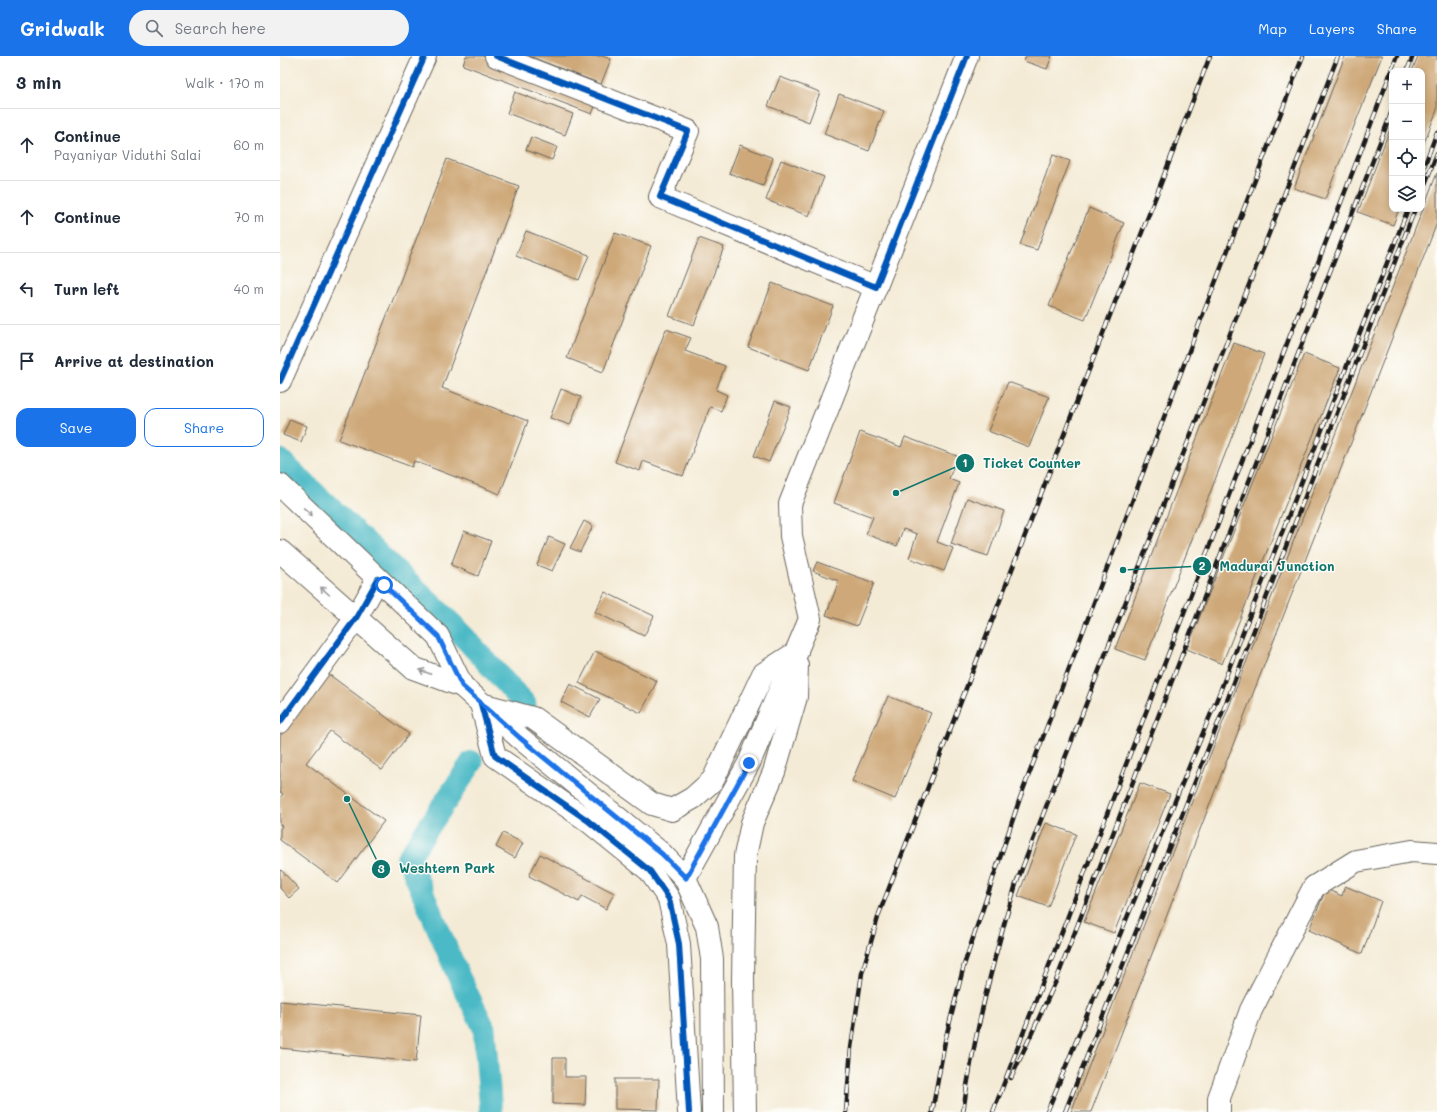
<!DOCTYPE html>
<meta charset="utf-8">
<style>
:root{--surface:#fff;--page:#f2f2f3;--text:#1f2937;--muted:#747a83;--line:#e0e1e3;--accent:#1a73e8}
body{margin:0;font-family:Mali,sans-serif;background:var(--page);color:var(--text)}
.controls{position:absolute;right:12px;top:12px;display:grid;overflow:hidden;border-radius:8px;box-shadow:0 2px 6px #0003}
.controls button{width:36px;height:36px;display:grid;place-items:center;padding:0;border:0;border-bottom:1px solid var(--line);background:var(--surface);color:var(--text);font:20px sans-serif}
.stop{position:absolute;width:12px;height:12px;margin:-9px;border:3px solid #1a73e8;border-radius:50%;background:#fff}
.stop.end{background:#1a73e8;border-color:#fff;box-shadow:0 1px 4px #0008}
.list{margin:0;padding:0;list-style:none}
h2{display:flex;justify-content:space-between;align-items:center;height:52px;margin:0;padding:0 16px;font-size:17px}
h2 small{font-size:13px;font-weight:400;color:var(--muted)}
.list li{display:grid;grid-template-columns:26px 1fr auto;gap:12px;align-items:center;box-sizing:border-box;height:72px;padding:0 16px;border-top:1px solid var(--line)}
.list b{display:block;font-size:15px;white-space:nowrap}
.list p{margin:0;font-size:13px;white-space:nowrap;color:var(--muted)}
.list em{font-size:13px;font-style:normal;color:var(--muted)}
.actions{display:flex;gap:8px;padding:12px 16px}
.actions a{flex:1;padding:9px 0;border:1px solid var(--accent);border-radius:12px;text-align:center;font-size:14px;color:var(--accent)}
.actions .main{background:var(--accent);color:#fff}
.icon{flex:none;width:22px;height:22px;fill:none;stroke:currentColor;stroke-width:2;stroke-linecap:round;stroke-linejoin:round}
.map{position:relative;flex:none;width:1157px;height:1056px;overflow:hidden}
header{display:flex;align-items:center;gap:24px;box-sizing:border-box;height:56px;padding:0 20px;background:var(--accent);color:#fff}
header strong{font-size:19px}
nav{display:flex;gap:22px;margin-inline-start:auto;font-size:14px}
.search{width:280px;height:36px;background:var(--page);display:flex;align-items:center;gap:10px;box-sizing:border-box;padding:0 14px;border-radius:22px;color:var(--muted);font-size:15px}
main{display:flex}
aside{flex:1;background:var(--surface)}
.map>svg:first-child{display:block}
.lines{fill:none;stroke-linecap:round;stroke-linejoin:round}
.canal{stroke:#4cbac6;stroke-width:23}
.building{fill:#cea878}
.minor-casing{stroke:#68645d;stroke-width:24}
.major-casing{stroke:#68645d;stroke-width:24}
.minor{stroke:#fff;stroke-width:22}
.major{stroke:#fff;stroke-width:22}
.rail-casing{stroke:#1c1c1c;stroke-width:4.5}
.rail{stroke:#fdfcf7;stroke-width:3;stroke-dasharray:9;stroke-linecap:butt}
.cycleway-casing{stroke:#fdfcf7;stroke-width:8}
.cycleway{stroke:#0057b8;stroke-width:6}
.oneway{stroke:#999}
.route{stroke:#1a73e8;stroke-width:5}
.leader{fill:none;stroke:#0f766e;stroke-width:1.5}
.callout-dot{fill:#0f766e;stroke:#fdfcf7;stroke-width:1.5}
.mark-label{font-size:12px;text-anchor:middle;font-weight:bold;fill:#fff}
.callout-label{font-size:13px;text-anchor:middle;font-weight:bold;fill:#0f766e;stroke:#fdfcf7;stroke-width:3;stroke-linejoin:round;paint-order:stroke}
</style>
<header>
<strong>Gridwalk</strong>
<div class="search"><svg class="icon" aria-label="search" viewBox="0 0 24 24"><circle cx="10" cy="10" r="6"/><path d="M15 15l6 6"/></svg>Search here</div>
<nav><a>Map</a><a>Layers</a><a>Share</a></nav>
</header>
<main>
<aside>
<h2>3 min<small>Walk · 170 m</small></h2>
<ul class="list">
<li><svg class="icon" aria-label="ahead" viewBox="0 0 24 24"><path d="M12 20V5M6 11l6-6 6 6"/></svg><div><b>Continue</b><p>Payaniyar Viduthi Salai</p></div><em>60 m</em></li>
<li><svg class="icon" aria-label="ahead" viewBox="0 0 24 24"><path d="M12 20V5M6 11l6-6 6 6"/></svg><div><b>Continue</b></div><em>70 m</em></li>
<li><svg class="icon" aria-label="left" viewBox="0 0 24 24"><path d="M17 20v-9H6M10 6l-5 5 5 5"/></svg><div><b>Turn left</b></div><em>40 m</em></li>
<li><svg class="icon" aria-label="arrive" viewBox="0 0 24 24"><path d="M6 21V4h12l-3 4 3 4H6"/></svg><div><b>Arrive at destination</b></div></li>
</ul>
<div class="actions"><a class="main">Save</a><a>Share</a></div>
</aside>
<div class="map">
<svg width="1157" height="1056" viewBox="0 0 1157 1056">
<rect width="100%" height="100%" fill="#fdfcf7"/>
<filter id="ink" filterUnits="userSpaceOnUse"><feTurbulence type="fractalNoise" baseFrequency=".025" numOctaves="2"/><feDisplacementMap in="SourceGraphic" scale="8" xChannelSelector="R" yChannelSelector="G"/><feConvolveMatrix kernelMatrix="1 2 1 2 8 2 1 2 1" color-interpolation-filters="sRGB"/></filter>
<filter id="wash" filterUnits="userSpaceOnUse"><feTurbulence type="fractalNoise" baseFrequency=".012" numOctaves="4" result="noise"/><feDisplacementMap in="SourceGraphic" scale="16" xChannelSelector="R" yChannelSelector="G"/><feGaussianBlur stdDeviation="0.9" result="paint"/><feColorMatrix in="noise" values="0 0 0 0 0 0 0 0 0 0 0 0 0 0 0 0 0 1.4 0 .05"/><feComposite in="paint" operator="in"/></filter>
<g filter="url(#wash)">
<rect width="100%" height="100%" fill="#f4ebd6"/>
<g class="lines">
<g class="canal">
<polyline points="0,404 174,570 245,648"/>
<polyline points="192,706 128,802 177,917 204,972 211,1056"/>
</g>
</g>
<g id="blocks">
<g class="building">
<polygon points="186,0 202,0 318,43 312,58 183,9"/>
<polygon points="249,0 322,0 331,3 321,28"/>
<polygon points="746,0 772,0 767,13 744,5"/>
<polygon points="1065,0 1102,0 1045,143 1014,132"/>
<polygon points="1138,0 1157,0 1157,54 1142,92 1142,15 1132,15"/>
<polygon points="500,21 540,36 529,66 488,50"/>
<polygon points="235,36 293,58 285,79 227,57"/>
<polygon points="559,38 604,55 589,95 544,78"/>
<polygon points="1112,68 1112,153 1119,153 1113,169 1078,156"/>
<polygon points="251,81 277,91 272,104 246,94"/>
<polygon points="460,89 493,102 483,130 449,117"/>
<polygon points="773,99 790,105 757,194 740,189"/>
<polygon points="167,103 239,130 162,332 248,365 220,438 134,405 132,411 59,384"/>
<polygon points="501,104 544,121 529,160 486,144"/>
<polygon points="1157,117 1157,167 931,745 811,1056 791,1056"/>
<polygon points="809,152 844,167 805,264 769,250"/>
<polygon points="246,175 309,199 299,224 236,200"/>
<polygon points="335,177 371,190 323,316 287,302"/>
<polygon points="419,182 444,191 414,269 389,260"/>
<polygon points="492,227 553,250 529,314 468,291"/>
<polygon points="386,273 411,282 405,295 445,310 436,334 447,339 441,355 430,351 403,420 363,405 360,415 335,406"/>
<polygon points="954,287 984,298 865,604 835,593"/>
<polygon points="1024,298 1060,312 942,608 907,593"/>
<polygon points="728,326 769,341 749,391 708,375"/>
<polygon points="281,333 301,341 290,369 270,362"/>
<polygon points="495,345 511,351 489,406 474,400"/>
<polygon points="10,363 27,370 21,386 3,379"/>
<polygon points="580,376 621,391 625,381 677,400 669,423 679,427 657,486 673,492 664,515 629,502 637,478 623,473 617,490 586,478 593,461 554,447"/>
<polygon points="687,442 724,455 708,500 671,488"/>
<polygon points="304,465 313,470 300,496 290,492"/>
<polygon points="184,475 211,485 198,520 171,509"/>
<polygon points="269,481 285,488 272,515 257,509"/>
<polygon points="537,506 594,527 577,570 546,559 559,525 533,515"/>
<polygon points="325,536 374,560 364,580 315,556"/>
<polygon points="315,595 377,625 361,657 299,627"/>
<polygon points="47,617 129,678 102,714 50,675 26,707 104,765 58,827 0,784 0,773 2,770 0,769 0,742 3,738 0,736 0,680"/>
<polygon points="290,628 320,643 310,661 281,646"/>
<polygon points="608,640 651,657 615,743 572,725"/>
<polygon points="860,727 890,738 834,877 804,866"/>
<polygon points="766,767 796,778 768,851 738,840"/>
<polygon points="223,777 243,787 235,802 216,791"/>
<polygon points="260,798 334,837 326,853 302,840 299,846 249,820"/>
<polygon points="0,813 19,833 9,842 0,832"/>
<polygon points="1065,830 1101,845 1082,898 1029,874 1046,833 1062,840"/>
<polygon points="0,945 141,959 136,1006 0,992"/>
<polygon points="273,1002 285,1002 285,1021 306,1021 305,1049 273,1048"/>
<polygon points="335,1023 379,1023 378,1054 335,1053"/>
</g>
</g>
</g>
<g filter="url(#ink)">
<use href="#blocks" fill-opacity="0" stroke="#68645d" stroke-width="1"/>
<g class="lines">
<g class="minor-casing">
<g id="minor">
<polyline points="216,0 408,75 380,141 596,231"/>
<polyline points="0,325 145,0"/>
<polyline points="0,666 76,562 98,523"/>
<polyline points="405,822 469,707 530,563 511,480 510,448 687,0"/>
<polyline points="409,1056 399,888 389,843 370,815 307,764 215,700 201,648 253,662 372,748 392,754 413,742 433,724 483,618 517,596"/>
<polyline points="465,1056 463,923 465,800 472,767 494,716 516,641 517,609"/>
<polyline points="939,1056 939,1042 971,954 1034,831 1076,805 1132,795 1157,797"/>
</g>
</g>
<g class="major-casing">
<g id="major">
<polyline points="0,429 158,580 182,630"/>
<polyline points="0,495 133,612 182,630 240,682 382,798 405,822 427,871 432,903 433,1056"/>
</g>
</g>
<use href="#minor" class="minor"/>
<use href="#major" class="major"/>
<g class="rail-casing">
<g id="rail">
<polyline points="1127,15 1133,0"/>
<polyline points="1142,116 1157,76"/>
<polyline points="1142,136 1157,97"/>
<polyline points="731,1022 776,925 1112,55"/>
<polyline points="566,1056 571,992 582,917 599,858 930,0"/>
<polyline points="652,1056 665,985 684,909 740,742 920,266 1023,0"/>
<path d="M 683,1056 C 694,978 713,903 736,828 L 1058,0"/>
<polyline points="713,1056 1117,0"/>
<polyline points="767,1056 939,638 1128,153"/>
<polyline points="785,1056 948,642 1135,153"/>
</g>
</g>
<use href="#rail" class="rail"/>
<g class="cycleway-casing">
<g id="cycleway">
<polyline points="216,0 408,75 380,141 596,231 687,0"/>
<polyline points="0,325 145,0"/>
<polyline points="201,648 215,700 307,764 370,815 389,843 399,888 409,1056"/>
<polyline points="0,666 76,562 98,523"/>
</g>
</g>
<use href="#cycleway" class="cycleway"/>
</g>
<defs><path id="oneway-shaft" d="M-6 0H5M1.5-3L5.5 0L1.5 3" fill="none" stroke-width="1.6" stroke-linecap="round" stroke-linejoin="round"/></defs>
<g class="oneway">
<use href="#oneway-shaft" transform="translate(28 456) rotate(44)"/>
<use href="#oneway-shaft" transform="translate(45 535) rotate(-138)"/>
<use href="#oneway-shaft" transform="translate(145 616) rotate(-160)"/>
</g>
</g>
<g class="lines" filter="url(#ink)">
<polyline class="route" points="104,529 158,580 182,630 240,682 382,798 406,822 469,707"/>
</g>
<path class="leader" d="M616 437L685 407M843 514L922 510M67 743L101 813"/>
<g class="callout-dot">
<circle cx="616" cy="437" r="4"/>
<circle cx="843" cy="514" r="4"/>
<circle cx="67" cy="743" r="4"/>
<circle cx="685" cy="407" r="10"/>
<circle cx="922" cy="510" r="10"/>
<circle cx="101" cy="813" r="10"/>
</g>
<g class="mark-label">
<text x="685" y="411">1</text>
<text x="922" y="514">2</text>
<text x="101" y="817">3</text>
</g>
<g class="callout-label">
<text x="752" y="412">Ticket Counter</text>
<text x="997" y="515">Madurai Junction</text>
<text x="167" y="817">Weshtern Park</text>
</g>
</svg>
<div class="controls">
<button>+</button>
<button>−</button>
<button><svg class="icon" aria-label="locate" viewBox="0 0 24 24"><circle cx="12" cy="12" r="6"/><path d="M12 2v4M12 18v4M2 12h4M18 12h4"/></svg></button>
<button><svg class="icon" aria-label="layers" viewBox="0 0 24 24"><path d="M12 4l9 5-9 5-9-5zM3 14l9 5 9-5"/></svg></button>
</div>
<div class="stop" style="left:104px;top:529px"></div>
<div class="stop end" style="left:469px;top:707px"></div>
</div>
</main>
